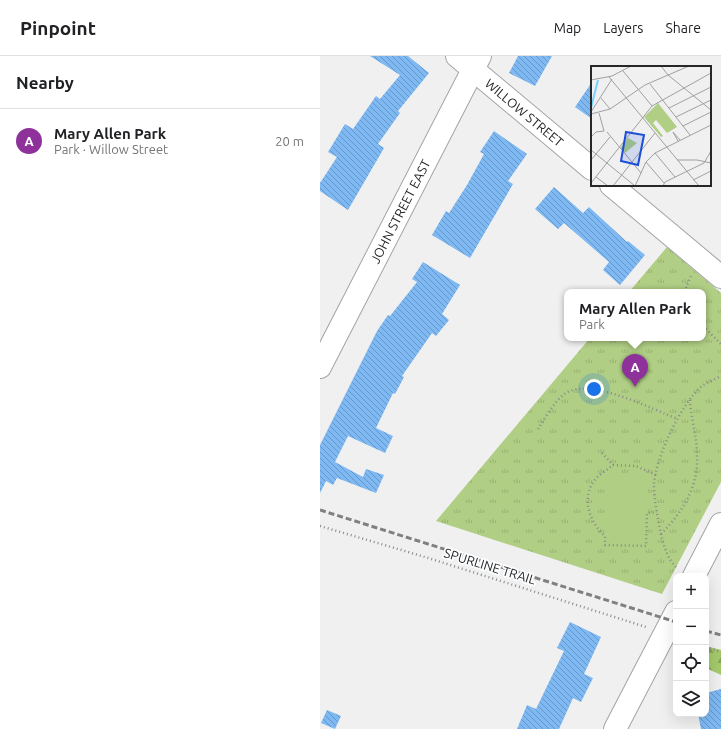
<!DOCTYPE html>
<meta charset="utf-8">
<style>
:root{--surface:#fff;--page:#f6f6f6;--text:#202124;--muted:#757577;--line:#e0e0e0;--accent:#8e319b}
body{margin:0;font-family:Ubuntu,sans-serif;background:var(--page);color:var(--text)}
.controls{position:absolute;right:12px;bottom:12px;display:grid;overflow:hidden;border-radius:8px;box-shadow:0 4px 16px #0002}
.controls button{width:36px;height:36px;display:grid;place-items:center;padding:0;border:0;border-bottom:1px solid var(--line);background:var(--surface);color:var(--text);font:20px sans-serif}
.you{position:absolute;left:274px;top:333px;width:14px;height:14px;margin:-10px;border:3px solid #fff;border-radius:50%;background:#1a73e8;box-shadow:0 0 0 6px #1a73e833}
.badge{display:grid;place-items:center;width:26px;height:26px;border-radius:50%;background:var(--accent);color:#fff;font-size:13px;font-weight:700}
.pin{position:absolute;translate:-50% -33px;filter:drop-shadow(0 1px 2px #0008)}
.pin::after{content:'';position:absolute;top:21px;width:14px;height:12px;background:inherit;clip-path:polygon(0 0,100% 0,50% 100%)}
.popup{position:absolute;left:244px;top:233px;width:142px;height:52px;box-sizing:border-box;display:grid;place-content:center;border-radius:8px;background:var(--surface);filter:drop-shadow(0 1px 3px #0005);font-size:13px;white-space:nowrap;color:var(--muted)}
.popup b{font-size:15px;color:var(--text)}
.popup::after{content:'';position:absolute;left:50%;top:100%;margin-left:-8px;border:8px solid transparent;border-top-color:var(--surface)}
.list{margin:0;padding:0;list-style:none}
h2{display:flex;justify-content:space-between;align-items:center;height:52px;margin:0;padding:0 16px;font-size:17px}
h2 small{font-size:13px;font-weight:400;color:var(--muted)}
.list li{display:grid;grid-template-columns:26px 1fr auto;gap:12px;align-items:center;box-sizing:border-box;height:64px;padding:0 16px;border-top:1px solid var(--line)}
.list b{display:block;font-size:15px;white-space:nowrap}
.list p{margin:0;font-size:13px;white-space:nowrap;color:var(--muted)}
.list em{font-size:13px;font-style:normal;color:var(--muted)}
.icon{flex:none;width:22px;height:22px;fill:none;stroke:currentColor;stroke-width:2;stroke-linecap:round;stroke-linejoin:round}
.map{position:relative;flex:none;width:401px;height:673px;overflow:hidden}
header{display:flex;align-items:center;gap:24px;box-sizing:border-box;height:56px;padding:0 20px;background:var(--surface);border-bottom:1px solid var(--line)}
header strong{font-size:19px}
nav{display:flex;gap:22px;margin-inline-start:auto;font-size:14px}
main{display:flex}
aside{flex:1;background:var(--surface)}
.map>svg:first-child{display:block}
.forest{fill:url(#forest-firs)}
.park{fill:url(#park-tufts)}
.pitch{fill:#b0ce84}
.building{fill:url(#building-back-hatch)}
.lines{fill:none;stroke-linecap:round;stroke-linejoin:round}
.minor-casing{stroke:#a3a4a5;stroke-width:24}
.path{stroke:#8a8a8b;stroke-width:2.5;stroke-dasharray:1 3;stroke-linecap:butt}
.minor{stroke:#fff;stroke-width:22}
.rail{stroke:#808081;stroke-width:3;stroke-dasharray:6 3;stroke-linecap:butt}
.labels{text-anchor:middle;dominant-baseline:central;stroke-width:3.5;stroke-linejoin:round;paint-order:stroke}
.street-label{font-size:13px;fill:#272728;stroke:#fdfeff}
.inset-river{fill:none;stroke:#7ed0ff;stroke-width:2}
.inset-road{fill:none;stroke:#a0a0a1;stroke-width:1}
.view{fill:#1d4ed8;fill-opacity:0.15;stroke:#1d4ed8;stroke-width:2}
.inset-edge{fill:none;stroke:#272728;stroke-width:2}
</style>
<header>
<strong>Pinpoint</strong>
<nav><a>Map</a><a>Layers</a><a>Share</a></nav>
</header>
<main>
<aside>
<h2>Nearby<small></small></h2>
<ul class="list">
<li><span class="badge">A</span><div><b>Mary Allen Park</b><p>Park · Willow Street</p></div><em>20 m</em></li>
</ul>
</aside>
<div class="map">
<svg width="401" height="673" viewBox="0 0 401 673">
<defs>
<pattern id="forest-firs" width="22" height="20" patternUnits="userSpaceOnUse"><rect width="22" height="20" fill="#a4c96b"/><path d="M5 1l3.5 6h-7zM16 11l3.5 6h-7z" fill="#86a358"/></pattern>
<pattern id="park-tufts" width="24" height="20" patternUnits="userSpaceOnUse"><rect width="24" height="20" fill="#b0ce84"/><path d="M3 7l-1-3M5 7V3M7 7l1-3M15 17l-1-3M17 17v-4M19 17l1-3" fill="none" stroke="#97b172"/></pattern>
<pattern id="building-back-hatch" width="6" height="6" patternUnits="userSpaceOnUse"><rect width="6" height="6" fill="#7eb9f3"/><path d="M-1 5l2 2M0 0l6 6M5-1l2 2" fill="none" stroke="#6796c5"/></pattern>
</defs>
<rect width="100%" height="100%" fill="#f0f0f1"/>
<polygon class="forest" points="386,590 401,594 401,619 386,612"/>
<polygon class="park" points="347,191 401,237 401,426 342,538 116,465 270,282 383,282 383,236 309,236"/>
<polygon class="pitch" points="287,420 328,421 326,490 285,489"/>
<g class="building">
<polygon points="50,0 88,0 109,17 78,55 80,57 58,88 64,92 28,154 0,135 0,127 17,101 8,96 25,68 33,73 56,40 60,43 80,19"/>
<polygon points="198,0 232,0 215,30 189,17"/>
<polygon points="272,26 272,63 255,51"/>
<polygon points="174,75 207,98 188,125 193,128 150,202 112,179 126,155 129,157 147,129 164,98 160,96"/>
<polygon points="234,131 263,157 269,151 307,186 308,185 325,199 300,229 283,214 289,206 244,167 238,173 215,153"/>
<polygon points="103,206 140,229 122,258 129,264 116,280 112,277 82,320 84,321 75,338 73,337 56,372 73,380 65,397 28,380 15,406 43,421 46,413 64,419 56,437 17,422 13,429 6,425 0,437 0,389 57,275 68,259 70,260 97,226 92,223"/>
<polygon points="250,566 281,581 264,618 273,622 261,646 253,642 239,673 197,673 207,649 216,653 244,595 237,592"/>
<polygon points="401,633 401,673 381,673 378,658 386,658 386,637"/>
<polygon points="7,654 21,660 15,673 1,667"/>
</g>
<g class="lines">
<g class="minor-casing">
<g id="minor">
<path id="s1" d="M 137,0 L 272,113"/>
<polyline points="291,129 401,221"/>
<path id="s2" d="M 0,311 L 160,0"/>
<polyline points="374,520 401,468"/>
<polyline points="295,673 356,556"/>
</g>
</g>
<g class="path">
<polyline points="367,236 366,231 371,220"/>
<polyline points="383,270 401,288"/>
<path d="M 218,373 C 226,361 234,345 246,337 C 270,321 334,354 358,363"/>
<polyline points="282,397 293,409"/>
<path d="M 336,419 L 316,410 L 293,409 C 287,414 278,419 274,425 C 261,443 270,467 285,480 L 285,489 L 326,490 L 327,457 L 337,456"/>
<polyline points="0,470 105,501 326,571"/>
<path d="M 341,478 C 362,457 379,430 377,399 C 377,380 371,363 370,344"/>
<path d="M 356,511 C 345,500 342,483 339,469 C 337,456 334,442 334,430 C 334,404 362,346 382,330 C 388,326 395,323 401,320"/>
<polyline points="386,591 401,596"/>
</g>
<use href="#minor" class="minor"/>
<g class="rail">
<polyline points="0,454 356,566"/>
<polyline points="386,575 401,579"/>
</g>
</g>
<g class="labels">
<g class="street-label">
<text stroke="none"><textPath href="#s1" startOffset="88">WILLOW STREET</textPath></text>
<text stroke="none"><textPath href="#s2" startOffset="175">JOHN STREET EAST</textPath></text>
<text transform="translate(170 510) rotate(17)">SPURLINE TRAIL</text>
</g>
</g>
<g transform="translate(271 10)">
<rect width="120" height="120" fill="#f0f0f1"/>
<path d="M 67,37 L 86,61 L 76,67 L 65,54 L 62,57 L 72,70 L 70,71 L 53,51 Z" fill="#b0ce84"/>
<path d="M 37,72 L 46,77 L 34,87 L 29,82 Z" fill="#b0ce84"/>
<path class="inset-river" d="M 0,42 L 7,14"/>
<path class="inset-road" d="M 70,0 L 77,9 L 120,44M 32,5 L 61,40M 18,11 L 108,120M 0,14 L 21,10 L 40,0M 59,18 L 99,69M 10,32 L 19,43M 78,42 L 120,21M 0,46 L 21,13M 0,48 L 19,43 L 54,19 L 98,0M 85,51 L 120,34M 92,60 L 120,46M 16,66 L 50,107M 0,71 L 5,66 L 13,65 L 8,47M 87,75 L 82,66 L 89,74M 0,84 L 44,120M 64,87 L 84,111M 0,94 L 19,71M 86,94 L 106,94 L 120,97M 55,96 L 73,117M 5,111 L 17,120M 102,114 L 120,105M 0,117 L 61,40 L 120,7M 22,120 L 64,67M 44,120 L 55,96 L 64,87 L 120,59M 72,120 L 74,116 L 113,97 L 120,85"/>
<path class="view" d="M 35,66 L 53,69 L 47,99 L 30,95 Z"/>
<rect width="120" height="120" class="inset-edge"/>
</g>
</svg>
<div class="controls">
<button>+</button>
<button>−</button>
<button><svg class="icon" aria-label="locate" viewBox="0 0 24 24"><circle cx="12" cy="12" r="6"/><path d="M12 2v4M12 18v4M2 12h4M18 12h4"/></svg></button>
<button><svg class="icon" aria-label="layers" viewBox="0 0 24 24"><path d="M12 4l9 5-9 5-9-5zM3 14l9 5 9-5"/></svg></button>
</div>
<div class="you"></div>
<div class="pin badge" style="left:315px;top:331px">A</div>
<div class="popup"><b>Mary Allen Park</b>Park</div>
</div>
</main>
